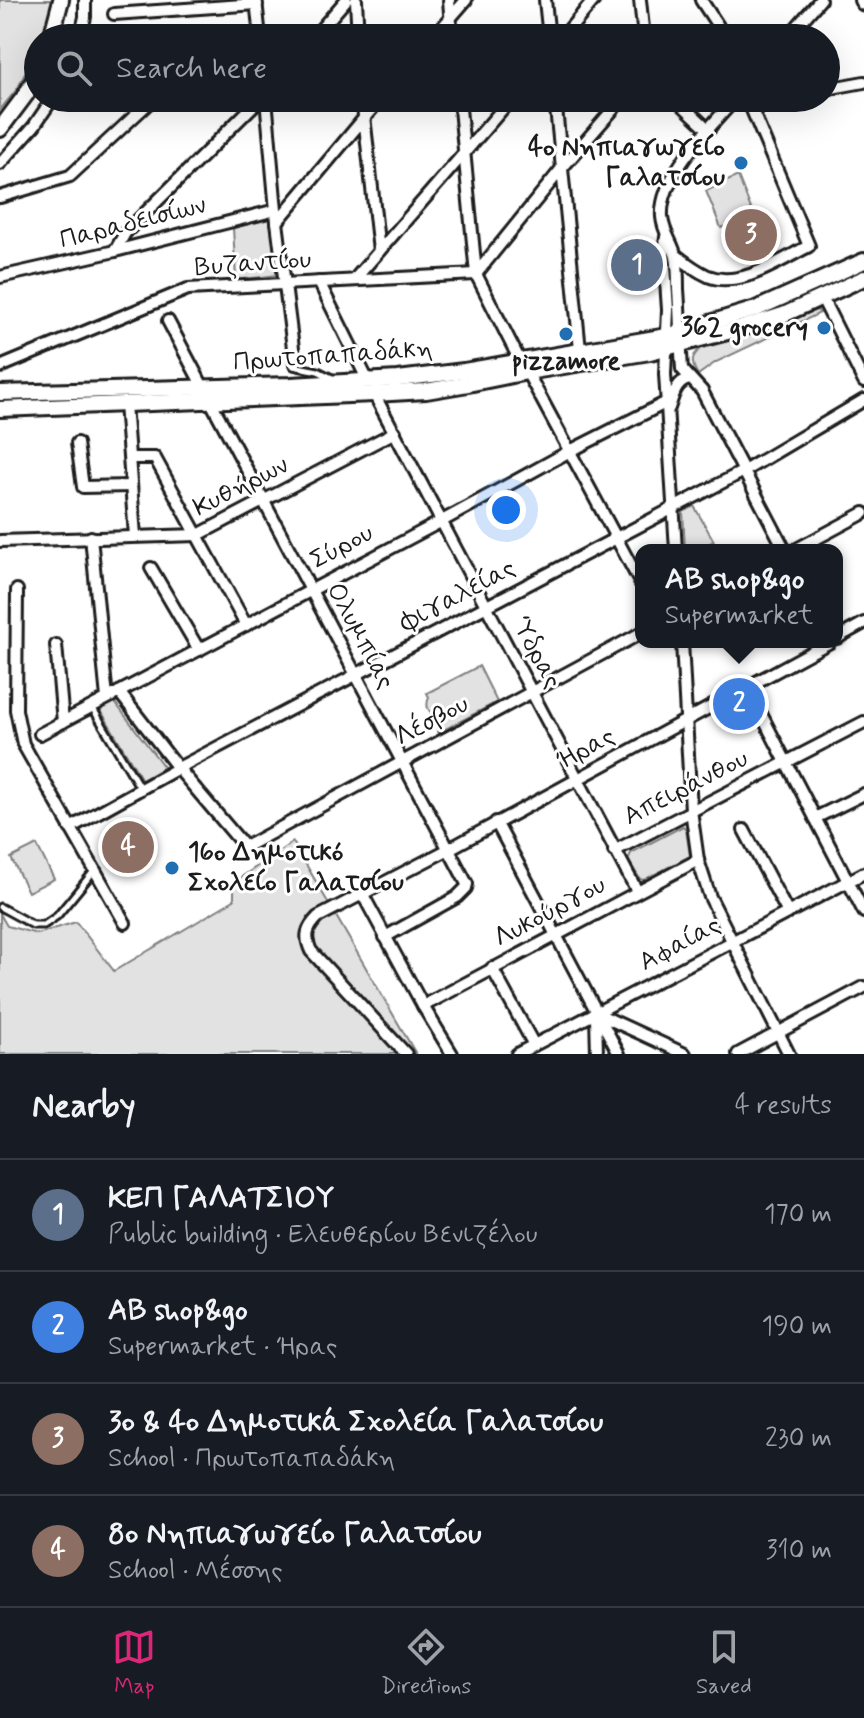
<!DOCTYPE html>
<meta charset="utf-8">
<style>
:root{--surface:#171b24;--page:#20242c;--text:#f1f3f6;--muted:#9ea1a6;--line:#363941;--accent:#db2777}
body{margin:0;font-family:Mynerve,sans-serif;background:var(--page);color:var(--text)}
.you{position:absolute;left:506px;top:510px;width:28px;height:28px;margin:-20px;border:6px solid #fff;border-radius:50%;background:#1a73e8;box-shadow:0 0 0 12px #1a73e833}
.badge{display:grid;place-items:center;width:52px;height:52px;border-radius:50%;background:var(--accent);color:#fff;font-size:26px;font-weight:700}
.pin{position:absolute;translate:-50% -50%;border:4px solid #fff;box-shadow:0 2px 8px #0006}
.popup{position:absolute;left:635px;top:544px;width:208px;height:104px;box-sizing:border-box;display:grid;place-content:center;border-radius:16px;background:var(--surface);filter:drop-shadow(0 2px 6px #0005);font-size:26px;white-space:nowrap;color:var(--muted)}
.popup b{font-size:30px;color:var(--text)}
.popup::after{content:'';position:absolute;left:50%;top:100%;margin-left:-16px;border:16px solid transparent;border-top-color:var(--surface)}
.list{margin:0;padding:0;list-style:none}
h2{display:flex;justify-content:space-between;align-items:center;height:104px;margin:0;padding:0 32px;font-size:34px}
h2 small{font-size:26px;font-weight:400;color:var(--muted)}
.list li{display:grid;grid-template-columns:52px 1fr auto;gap:24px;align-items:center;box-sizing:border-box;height:112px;padding:0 32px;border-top:2px solid var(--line)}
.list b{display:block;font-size:30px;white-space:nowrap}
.list p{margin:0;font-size:26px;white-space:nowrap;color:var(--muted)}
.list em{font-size:26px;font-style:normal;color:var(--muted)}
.icon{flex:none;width:44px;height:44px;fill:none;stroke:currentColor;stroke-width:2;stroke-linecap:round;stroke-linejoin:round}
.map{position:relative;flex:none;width:864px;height:1054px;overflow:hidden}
.search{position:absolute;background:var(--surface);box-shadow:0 8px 32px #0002;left:24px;right:24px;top:24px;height:88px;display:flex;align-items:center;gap:20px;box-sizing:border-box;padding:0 28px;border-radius:44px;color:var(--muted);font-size:30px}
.sheet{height:552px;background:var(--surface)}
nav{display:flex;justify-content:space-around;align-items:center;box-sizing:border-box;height:112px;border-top:2px solid var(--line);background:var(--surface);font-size:22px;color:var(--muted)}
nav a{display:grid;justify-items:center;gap:4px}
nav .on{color:var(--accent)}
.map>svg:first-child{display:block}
.green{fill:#e2e2e2;stroke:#7f7f7f;stroke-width:2}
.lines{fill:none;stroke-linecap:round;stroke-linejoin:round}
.lane-casing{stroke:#1c1c1c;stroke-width:11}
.street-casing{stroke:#1c1c1c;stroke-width:16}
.secondary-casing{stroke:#1c1c1c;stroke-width:20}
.lane{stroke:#fff;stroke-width:5}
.street{stroke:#fff;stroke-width:10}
.secondary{stroke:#fff;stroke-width:14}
.poi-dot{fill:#1f6fb2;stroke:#fff;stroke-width:3}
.labels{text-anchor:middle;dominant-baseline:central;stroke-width:6;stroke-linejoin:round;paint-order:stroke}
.poi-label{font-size:26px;font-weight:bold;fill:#1c1c1c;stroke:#fff;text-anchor:end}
.street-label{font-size:26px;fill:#1c1c1c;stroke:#fff}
</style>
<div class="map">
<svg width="864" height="1054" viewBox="0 0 864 1054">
<rect width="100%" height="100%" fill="#fff"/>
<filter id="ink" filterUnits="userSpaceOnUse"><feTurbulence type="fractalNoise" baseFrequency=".0125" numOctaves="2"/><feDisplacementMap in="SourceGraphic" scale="16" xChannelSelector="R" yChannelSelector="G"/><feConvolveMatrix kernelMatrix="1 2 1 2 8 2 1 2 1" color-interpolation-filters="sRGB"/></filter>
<g filter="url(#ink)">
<g class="green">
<polygon points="0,0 53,0 43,35 42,38 38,38 38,46 18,88 0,110"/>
<polygon points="738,176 755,219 735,227 733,223 721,228 706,191"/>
<polygon points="272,218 278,275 236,280 233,228"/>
<path d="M 817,310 L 820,313 L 716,362 L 698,375 C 693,367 690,359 697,352 C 708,341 731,341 745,336 C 770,329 793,319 817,310 Z"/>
<polygon points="694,506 714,541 697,550 685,550 683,512"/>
<path d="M 479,666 L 497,702 L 438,733 C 437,730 437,726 437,722 C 435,711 423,713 429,697 L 427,693 Z"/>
<polygon points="113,700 164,767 142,780 100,709"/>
<polygon points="683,826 686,829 690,856 644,880 640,879 628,860 631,853"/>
<polygon points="293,842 416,1054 0,1054 0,914 7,926 37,934 76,922 114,971 234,900 234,882"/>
<polygon points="37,845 54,879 28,892 11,858"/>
</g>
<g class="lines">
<g class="lane-casing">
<g id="lane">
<polyline points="296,365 298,367 318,371 334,379"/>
<polyline points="92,707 140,788"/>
<polyline points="0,907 33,925 44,925 57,916 94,871"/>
</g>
</g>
<g class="street-casing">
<g id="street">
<polyline points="256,0 260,38"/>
<polyline points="356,0 358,38"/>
<polyline points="449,0 452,38"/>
<polyline points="545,0 549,38"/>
<polyline points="640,0 644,38"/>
<polyline points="701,0 718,26 723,38"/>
<polyline points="114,14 257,4"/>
<polyline points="80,38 85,17 85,0"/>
<polyline points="313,38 346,0"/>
<polyline points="433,38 466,0"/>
<polyline points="562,38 594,0"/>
<polyline points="787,38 820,0"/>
<polyline points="826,89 864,82"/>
<polyline points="266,98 277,222 295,364"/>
<polyline points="362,98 379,251"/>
<polyline points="459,98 476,274 520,361"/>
<polyline points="555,98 580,350"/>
<polyline points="675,98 709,130"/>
<path d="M 736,98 C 711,127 659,176 662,217 C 663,232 673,243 676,257 C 678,267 678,278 678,289 C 680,315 680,343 682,369 L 702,391 L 785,550"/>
<polyline points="0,164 34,126 53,98"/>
<polyline points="0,197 70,176 154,98"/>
<polyline points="277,222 381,98"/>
<polyline points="666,237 664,252 668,310 665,374 676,550"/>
<polyline points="115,251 125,233 261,98"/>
<path d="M 676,255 C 686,263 697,271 708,276 C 740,289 781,260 809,246 L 747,98"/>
<polyline points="476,274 563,167 623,98"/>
<polyline points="0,277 115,251 276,210"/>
<polyline points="354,280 512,98"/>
<polyline points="319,282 368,381"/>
<polyline points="822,298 864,382"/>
<polyline points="168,321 467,884 466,888 457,897 385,937"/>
<polyline points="0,367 188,289 476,274"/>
<polyline points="527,372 641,584"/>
<polyline points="374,394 637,891"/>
<polyline points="125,404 135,536"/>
<path d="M 669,408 C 673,396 676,381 690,379"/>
<polyline points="77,443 83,487 131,486"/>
<polyline points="130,458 155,458 246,625"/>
<polyline points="91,537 107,698"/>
<polyline points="0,541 198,535 395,432"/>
<polyline points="795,550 864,513"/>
<polyline points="151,568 199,650"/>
<polyline points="17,590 16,710 23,744 125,923"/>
<polyline points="837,638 864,623"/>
<polyline points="682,642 691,810 698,860 710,897 789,1054"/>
<polyline points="56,645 63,722"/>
<polyline points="747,687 864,912"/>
<polyline points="119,692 178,768 245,847 641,633"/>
<polyline points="40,734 442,521 570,451 667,402"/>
<polyline points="815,818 864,794"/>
<polyline points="496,822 619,1054"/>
<polyline points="70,828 182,766 744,471 864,400"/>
<polyline points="744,830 788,913"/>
<polyline points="614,851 864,722"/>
<polyline points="363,895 423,1006 452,1054"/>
<polyline points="492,968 534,1045"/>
<polyline points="423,1006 698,860"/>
<polyline points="596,1013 685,1054"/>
<polyline points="596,1015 597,1054"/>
<path d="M 406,1054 L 311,951 C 304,936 307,928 318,917 L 449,849 L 830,642"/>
<polyline points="517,1054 864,873"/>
<polyline points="738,1054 864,987"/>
</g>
</g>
<g class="secondary-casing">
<g id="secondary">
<polyline points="862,0 864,3"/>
<polyline points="51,38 61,0"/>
<polyline points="0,129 27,93 38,72"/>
<polyline points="0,393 291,385 398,379 464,371 667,336 756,309 864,261"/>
<polyline points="0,409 374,394 426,391 468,384 527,372 650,352 739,329 783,315 864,278"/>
</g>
</g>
<use href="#lane" class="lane"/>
<use href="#street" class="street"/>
<use href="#secondary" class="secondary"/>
</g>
</g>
<g class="poi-dot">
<circle cx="741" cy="163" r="8"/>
<circle cx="824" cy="328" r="8"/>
<circle cx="566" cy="334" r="8"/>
<circle cx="172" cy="868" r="8"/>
</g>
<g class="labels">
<g class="poi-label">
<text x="725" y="148">4ο Νηπιαγωγείο<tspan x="725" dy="30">Γαλατσίου</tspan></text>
<text x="808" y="328">362 grocery</text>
<text x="566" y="362" text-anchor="middle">pizzamore</text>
<text x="188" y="853" text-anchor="start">16ο Δημοτικό<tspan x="188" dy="30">Σχολείο Γαλατσίου</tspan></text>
</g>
<g class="street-label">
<text transform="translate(133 223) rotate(-14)">Παραδεισίων</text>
<text transform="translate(253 264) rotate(-4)">Βυζαντίου</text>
<text transform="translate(333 356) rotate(-4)">Πρωτοπαπαδάκη</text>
<text transform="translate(241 487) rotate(-27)">Κυθήρων</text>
<text transform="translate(342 547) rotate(-28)">Σύρου</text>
<text transform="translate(458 596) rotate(-28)">Φιγαλείας</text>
<text transform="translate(360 636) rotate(62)">Ολυμπίας</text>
<text transform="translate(536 653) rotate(62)">Ύδρας</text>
<text transform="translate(432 721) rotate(-28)">Λέσβου</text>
<text transform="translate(586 749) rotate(-28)">Ήρας</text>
<text transform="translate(686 788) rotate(-27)">Απειράνθου</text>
<text transform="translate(550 912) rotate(-28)">Λυκούργου</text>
<text transform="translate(680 944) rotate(-28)">Αφαίας</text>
</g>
</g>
</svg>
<div class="you"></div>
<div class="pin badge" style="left:637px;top:265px;background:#5c6f8a">1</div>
<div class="pin badge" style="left:739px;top:704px;background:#3f7fe0">2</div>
<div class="popup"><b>AB shop&amp;go</b>Supermarket</div>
<div class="pin badge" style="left:751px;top:235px;background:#8d6e63">3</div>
<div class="pin badge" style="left:128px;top:847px;background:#8d6e63">4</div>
<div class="search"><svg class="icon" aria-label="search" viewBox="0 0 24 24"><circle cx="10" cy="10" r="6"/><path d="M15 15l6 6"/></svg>Search here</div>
</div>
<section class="sheet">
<h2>Nearby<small>4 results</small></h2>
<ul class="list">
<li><span class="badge" style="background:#5c6f8a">1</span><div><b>ΚΕΠ ΓΑΛΑΤΣΙΟΥ</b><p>Public building · Ελευθερίου Βενιζέλου</p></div><em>170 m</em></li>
<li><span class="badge" style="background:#3f7fe0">2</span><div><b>AB shop&amp;go</b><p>Supermarket · Ήρας</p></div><em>190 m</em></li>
<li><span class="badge" style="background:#8d6e63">3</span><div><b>3ο &amp; 4ο Δημοτικά Σχολεία Γαλατσίου</b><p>School · Πρωτοπαπαδάκη</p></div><em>230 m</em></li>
<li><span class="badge" style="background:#8d6e63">4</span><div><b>8ο Νηπιαγωγείο Γαλατσίου</b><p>School · Μέσσης</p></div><em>310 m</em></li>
</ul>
</section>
<nav>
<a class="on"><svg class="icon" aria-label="map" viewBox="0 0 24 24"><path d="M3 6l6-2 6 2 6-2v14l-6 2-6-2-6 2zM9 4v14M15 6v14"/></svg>Map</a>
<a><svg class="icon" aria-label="directions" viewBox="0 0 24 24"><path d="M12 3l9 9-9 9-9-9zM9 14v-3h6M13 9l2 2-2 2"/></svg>Directions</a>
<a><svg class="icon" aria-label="saved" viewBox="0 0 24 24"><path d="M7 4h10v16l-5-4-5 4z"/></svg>Saved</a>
</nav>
